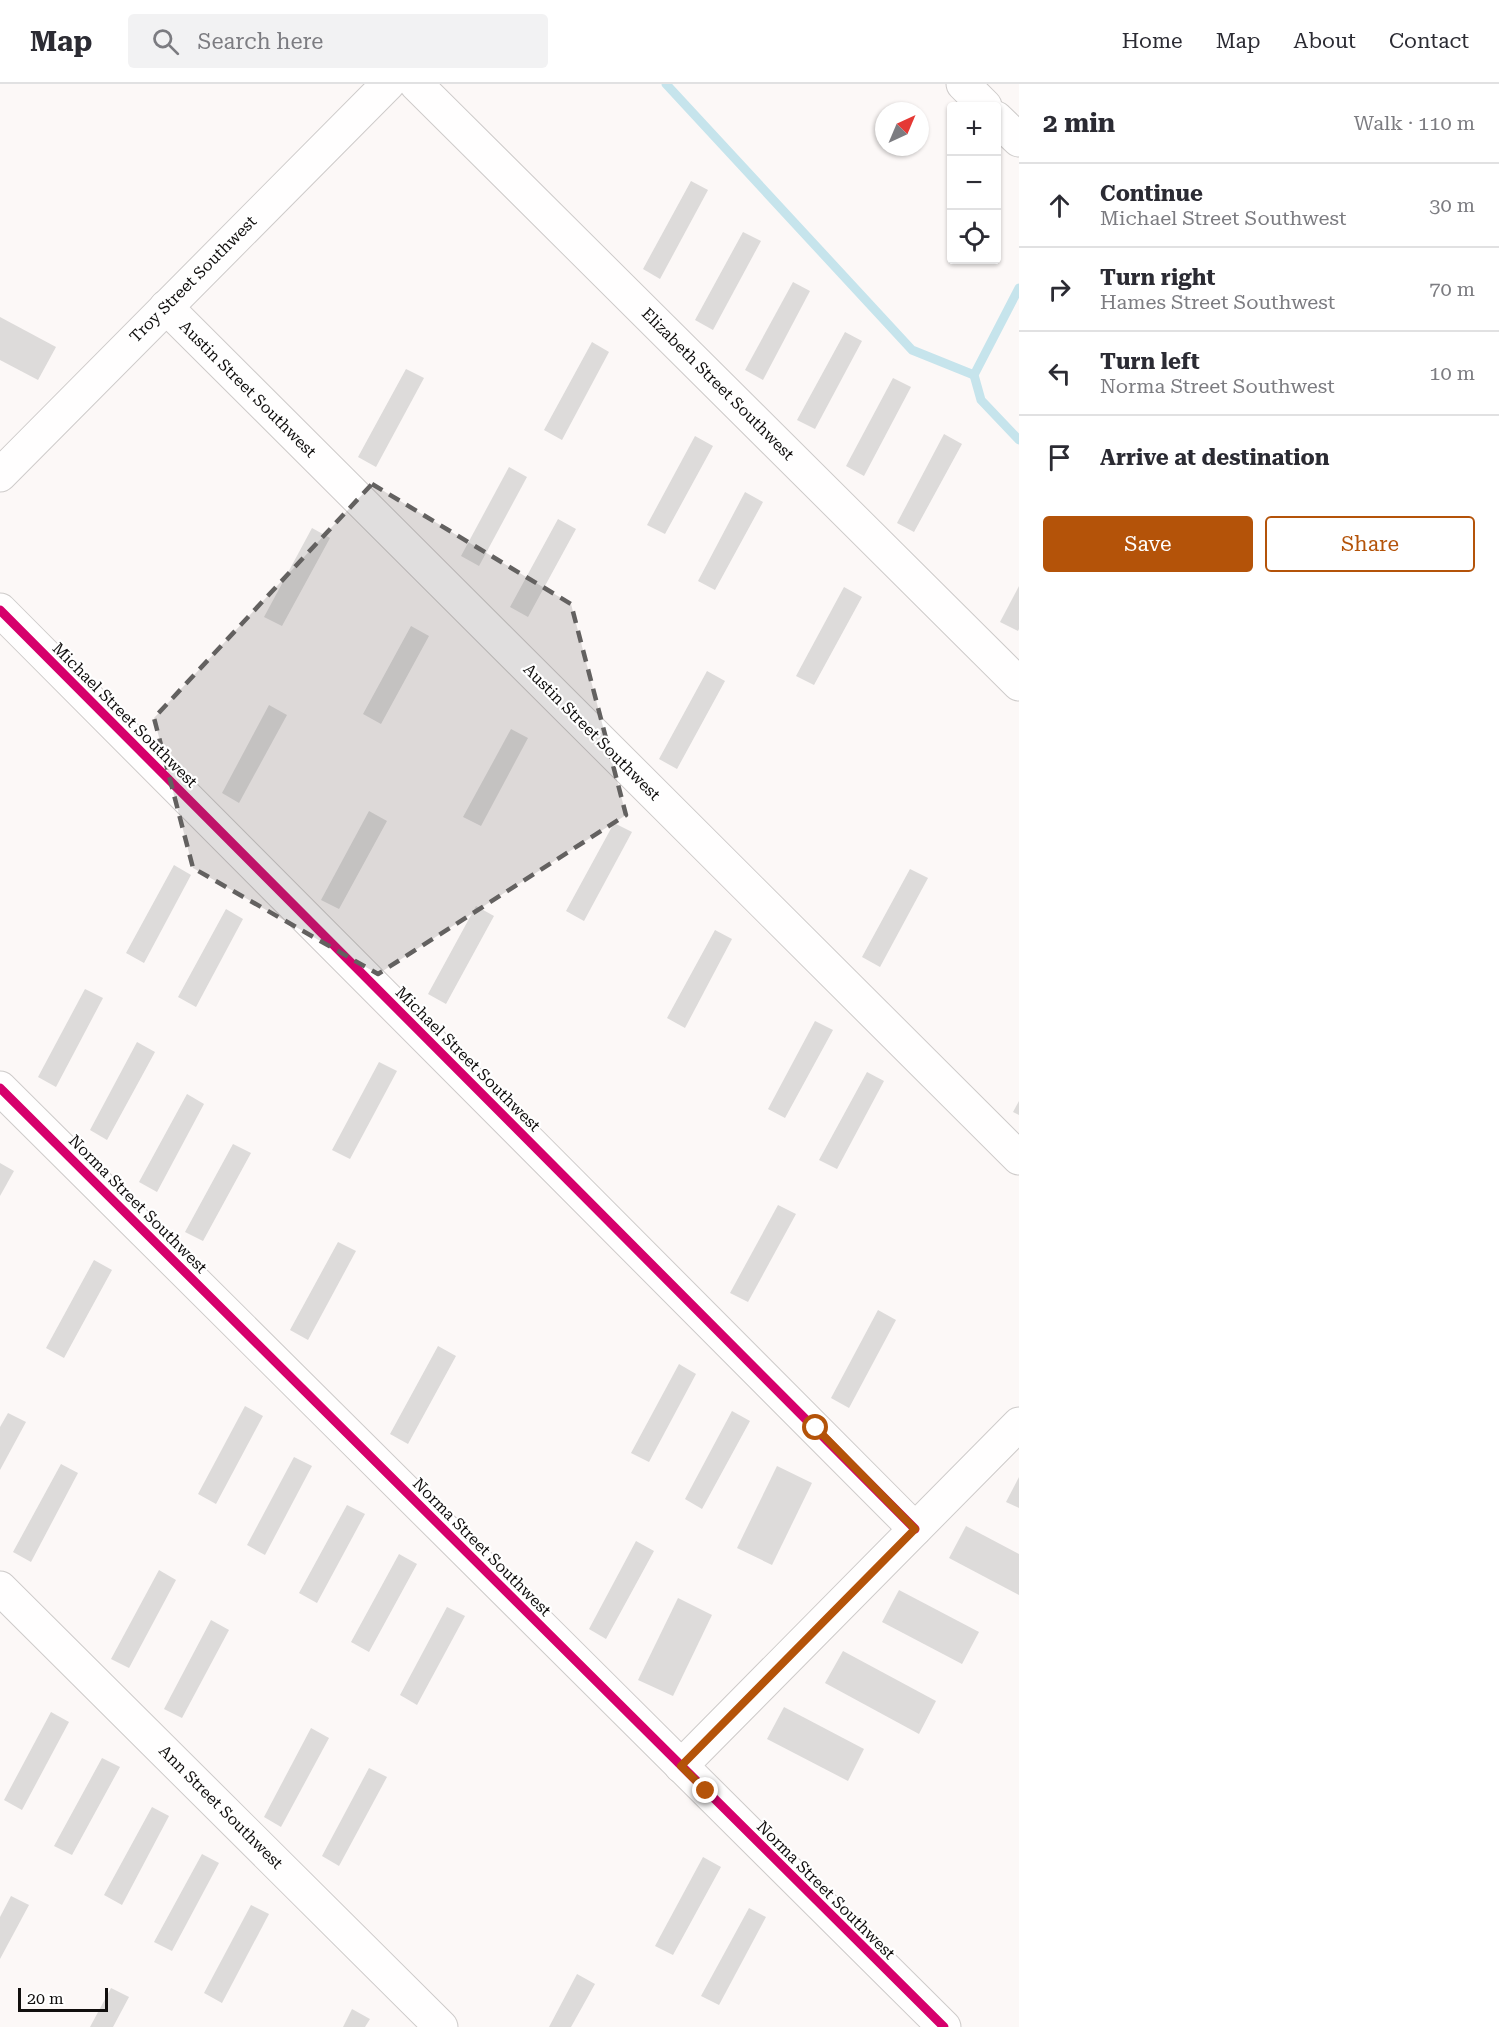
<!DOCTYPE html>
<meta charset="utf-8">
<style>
:root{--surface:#fff;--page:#f2f2f3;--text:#2b2b33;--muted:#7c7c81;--line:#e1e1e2;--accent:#b45309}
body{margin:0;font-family:"Roboto Serif",serif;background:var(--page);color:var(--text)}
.controls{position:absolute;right:18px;top:18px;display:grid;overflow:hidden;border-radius:6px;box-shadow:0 2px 4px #0004}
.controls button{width:54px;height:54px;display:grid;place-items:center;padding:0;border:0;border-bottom:2px solid var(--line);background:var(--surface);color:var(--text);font:30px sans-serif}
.compass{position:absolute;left:875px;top:18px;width:54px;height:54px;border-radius:50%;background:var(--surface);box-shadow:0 2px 4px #0004;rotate:44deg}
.scale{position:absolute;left:18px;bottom:15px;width:90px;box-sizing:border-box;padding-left:6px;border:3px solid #110f0e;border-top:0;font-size:16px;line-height:21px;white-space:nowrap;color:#110f0e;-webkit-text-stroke:4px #fff;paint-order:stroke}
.stop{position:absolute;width:18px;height:18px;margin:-14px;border:4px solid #b45309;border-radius:50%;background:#fff}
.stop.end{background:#b45309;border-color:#fff;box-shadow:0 2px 6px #0008}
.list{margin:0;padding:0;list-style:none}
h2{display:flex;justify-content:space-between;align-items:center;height:78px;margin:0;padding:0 24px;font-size:26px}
h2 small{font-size:20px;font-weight:400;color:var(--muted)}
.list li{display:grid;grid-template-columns:39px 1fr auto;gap:18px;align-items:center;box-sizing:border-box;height:84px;padding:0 24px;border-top:2px solid var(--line)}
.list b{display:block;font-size:22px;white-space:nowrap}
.list p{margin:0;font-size:20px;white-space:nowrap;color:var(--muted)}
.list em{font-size:20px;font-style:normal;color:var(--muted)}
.actions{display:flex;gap:12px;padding:18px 24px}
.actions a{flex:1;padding:14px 0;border:2px solid var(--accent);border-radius:6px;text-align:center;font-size:21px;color:var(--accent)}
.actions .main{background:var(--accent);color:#fff}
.icon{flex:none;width:33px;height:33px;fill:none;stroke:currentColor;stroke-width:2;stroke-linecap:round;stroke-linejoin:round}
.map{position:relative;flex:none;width:1019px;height:1943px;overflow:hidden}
header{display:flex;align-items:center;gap:36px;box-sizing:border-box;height:84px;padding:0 30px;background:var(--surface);border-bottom:2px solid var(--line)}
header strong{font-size:28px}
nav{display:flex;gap:33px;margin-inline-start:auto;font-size:21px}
.search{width:420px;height:54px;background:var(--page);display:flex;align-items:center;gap:15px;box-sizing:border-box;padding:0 21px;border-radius:6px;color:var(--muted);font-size:22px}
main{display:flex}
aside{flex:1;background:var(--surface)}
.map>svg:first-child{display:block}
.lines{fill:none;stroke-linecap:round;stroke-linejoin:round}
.stream{stroke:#c6e4ec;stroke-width:9}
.building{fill:#dddbda}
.minor-casing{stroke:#cecbca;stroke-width:35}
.minor{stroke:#fffefe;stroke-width:33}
.cycleway-casing{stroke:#fff;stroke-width:13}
.cycleway{stroke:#d6006c;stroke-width:9}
.route{stroke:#b45309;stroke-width:8}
.marked{fill:#636160;fill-opacity:0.2;stroke:#636160;stroke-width:4.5;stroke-dasharray:12 8;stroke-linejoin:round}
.labels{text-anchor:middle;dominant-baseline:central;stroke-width:4.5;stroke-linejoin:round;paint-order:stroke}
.street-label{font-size:16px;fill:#110f0e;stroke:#fff}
</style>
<header>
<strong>Map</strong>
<div class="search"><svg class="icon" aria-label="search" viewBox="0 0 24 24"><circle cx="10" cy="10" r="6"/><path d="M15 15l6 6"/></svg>Search here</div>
<nav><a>Home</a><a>Map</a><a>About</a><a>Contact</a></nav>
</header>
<main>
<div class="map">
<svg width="1019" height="1943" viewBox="0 0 1019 1943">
<rect width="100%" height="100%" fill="#fcf8f7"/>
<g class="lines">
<g class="stream">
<polyline points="666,0 912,266 974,291"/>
<polyline points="1019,204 974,291 981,316 1019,356"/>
</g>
</g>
<g class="building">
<polygon points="691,97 708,106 660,195 643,185"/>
<polygon points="743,148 761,157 713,246 695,236"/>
<polygon points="793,198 810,207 763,296 745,286"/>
<polygon points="0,233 56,263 38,296 0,276"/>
<polygon points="845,248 862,257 815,345 797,336"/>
<polygon points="592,258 609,268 562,356 544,346"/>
<polygon points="406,285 424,294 376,383 358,373"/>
<polygon points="893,294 911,303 864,392 846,382"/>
<polygon points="944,350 962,360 914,448 897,439"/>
<polygon points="695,352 713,362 665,450 647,441"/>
<polygon points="509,383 527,393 479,482 461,472"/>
<polygon points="745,408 763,418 715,506 698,497"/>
<polygon points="558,435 576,445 528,533 510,523"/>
<polygon points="312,444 330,454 282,542 264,533"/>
<polygon points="1019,502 1019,545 1018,547 1000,538"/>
<polygon points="844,503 862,513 814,601 796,592"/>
<polygon points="411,542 429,552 381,640 363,630"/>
<polygon points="707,587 725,597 677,685 659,675"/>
<polygon points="269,621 287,631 239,719 222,709"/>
<polygon points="511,645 528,654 481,742 463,733"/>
<polygon points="369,727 387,737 339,825 321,816"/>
<polygon points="614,739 632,748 584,837 566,827"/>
<polygon points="174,781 191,791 144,879 126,869"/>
<polygon points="910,785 928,794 880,883 862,873"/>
<polygon points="476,822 494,832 446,920 428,910"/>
<polygon points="226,825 243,835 196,923 178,913"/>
<polygon points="715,846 732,855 685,944 667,934"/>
<polygon points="85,905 103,914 56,1003 38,993"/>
<polygon points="815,937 833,946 785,1034 768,1025"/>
<polygon points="137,958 155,968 107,1056 90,1046"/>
<polygon points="379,978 397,987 350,1075 332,1066"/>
<polygon points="867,988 884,997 837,1085 819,1076"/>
<polygon points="187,1010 204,1020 157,1108 139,1098"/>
<polygon points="1019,1017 1019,1031 1013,1028"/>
<polygon points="233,1060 251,1069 203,1157 185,1148"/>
<polygon points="0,1079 14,1087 0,1112"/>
<polygon points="778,1121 796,1130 748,1218 730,1209"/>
<polygon points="338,1158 356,1167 308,1256 290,1246"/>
<polygon points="94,1176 112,1186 64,1274 46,1264"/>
<polygon points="878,1226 896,1236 849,1324 831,1314"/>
<polygon points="438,1262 456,1272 408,1360 390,1350"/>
<polygon points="679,1280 696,1290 649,1378 631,1369"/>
<polygon points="245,1322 263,1332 216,1420 198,1410"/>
<polygon points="732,1327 750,1337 702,1425 685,1415"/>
<polygon points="8,1329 26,1338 0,1386 0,1343"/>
<polygon points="294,1373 312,1382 265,1471 247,1461"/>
<polygon points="61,1380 78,1389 31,1478 13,1468"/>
<polygon points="777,1382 812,1399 772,1481 737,1464"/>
<polygon points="1019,1393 1019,1424 1006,1418"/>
<polygon points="347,1421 365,1430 317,1519 299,1509"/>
<polygon points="966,1442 1019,1470 1019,1511 949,1474"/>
<polygon points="636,1457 654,1467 606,1555 589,1545"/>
<polygon points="399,1470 417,1480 369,1568 351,1558"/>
<polygon points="159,1486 176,1496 129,1584 111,1575"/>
<polygon points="899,1506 979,1548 962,1580 882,1538"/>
<polygon points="678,1514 712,1531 673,1612 638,1596"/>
<polygon points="447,1523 465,1532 417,1621 400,1611"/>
<polygon points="211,1536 229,1546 182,1634 164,1625"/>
<polygon points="843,1567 936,1617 919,1650 825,1599"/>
<polygon points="784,1623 864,1665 848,1697 767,1655"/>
<polygon points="51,1628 69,1638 22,1726 4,1716"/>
<polygon points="311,1644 329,1654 281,1743 264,1733"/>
<polygon points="102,1674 120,1683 72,1771 54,1762"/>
<polygon points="369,1684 387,1693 339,1782 322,1772"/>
<polygon points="152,1723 169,1732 122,1821 104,1811"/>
<polygon points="202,1770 219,1779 172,1867 154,1858"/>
<polygon points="703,1773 721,1783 673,1871 655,1862"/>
<polygon points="11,1812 29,1821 0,1875 0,1833"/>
<polygon points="251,1821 269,1830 222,1919 204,1909"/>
<polygon points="749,1824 766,1833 719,1921 701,1912"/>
<polygon points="577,1890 595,1900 571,1943 549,1943"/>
<polygon points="111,1904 129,1913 113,1943 90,1943"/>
<polygon points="352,1925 370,1935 365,1943 343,1943"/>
</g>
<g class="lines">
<g class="minor-casing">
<g id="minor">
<polyline points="416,0 1019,600"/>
<polyline points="963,0 985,22"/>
<polyline points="996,34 1019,56"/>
<polyline points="166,223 1019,1074"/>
<polyline points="0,391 388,0"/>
<polyline points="0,526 915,1445"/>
<polyline points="0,1004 944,1943"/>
<polyline points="0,1504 441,1943"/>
<polyline points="681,1682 1019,1340"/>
</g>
</g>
<use href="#minor" class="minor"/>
<g class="cycleway-casing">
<g id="cycleway">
<polyline points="0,526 915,1445"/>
<polyline points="0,1004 944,1943"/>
</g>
</g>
<use href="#cycleway" class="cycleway"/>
</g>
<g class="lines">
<polyline class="route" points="706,1707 681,1682 915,1445 816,1344"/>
</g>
<path class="marked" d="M 372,400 L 571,520 L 626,731 L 378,890 L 193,784 L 154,634 Z"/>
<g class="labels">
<g class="street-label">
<text transform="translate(193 195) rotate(-45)">Troy Street Southwest</text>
<text transform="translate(718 300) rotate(45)">Elizabeth Street Southwest</text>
<text transform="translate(248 305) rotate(45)">Austin Street Southwest</text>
<text transform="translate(125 631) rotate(45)">Michael Street Southwest</text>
<text transform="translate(592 648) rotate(45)">Austin Street Southwest</text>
<text transform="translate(468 975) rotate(45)">Michael Street Southwest</text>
<text transform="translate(138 1120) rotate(45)">Norma Street Southwest</text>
<text transform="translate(482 1463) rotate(45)">Norma Street Southwest</text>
<text transform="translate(221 1723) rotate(45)">Ann Street Southwest</text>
<text transform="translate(826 1806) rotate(45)">Norma Street Southwest</text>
</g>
</g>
</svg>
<div class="controls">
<button>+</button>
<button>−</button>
<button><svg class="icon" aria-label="locate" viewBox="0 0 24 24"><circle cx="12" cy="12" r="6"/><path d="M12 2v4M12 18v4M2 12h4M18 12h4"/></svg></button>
</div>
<svg class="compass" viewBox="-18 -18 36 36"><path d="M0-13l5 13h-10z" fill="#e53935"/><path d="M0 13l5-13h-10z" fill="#7c7c81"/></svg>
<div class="scale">20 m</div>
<div class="stop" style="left:816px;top:1344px"></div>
<div class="stop end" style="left:706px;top:1707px"></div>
</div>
<aside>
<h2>2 min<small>Walk · 110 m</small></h2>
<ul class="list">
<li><svg class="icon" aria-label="ahead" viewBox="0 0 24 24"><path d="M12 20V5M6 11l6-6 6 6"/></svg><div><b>Continue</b><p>Michael Street Southwest</p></div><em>30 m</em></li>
<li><svg class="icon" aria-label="right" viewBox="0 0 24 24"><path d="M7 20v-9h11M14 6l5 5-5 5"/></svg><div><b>Turn right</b><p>Hames Street Southwest</p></div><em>70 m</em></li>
<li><svg class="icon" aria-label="left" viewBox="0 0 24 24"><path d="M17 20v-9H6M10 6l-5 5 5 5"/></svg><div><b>Turn left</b><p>Norma Street Southwest</p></div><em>10 m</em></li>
<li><svg class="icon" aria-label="arrive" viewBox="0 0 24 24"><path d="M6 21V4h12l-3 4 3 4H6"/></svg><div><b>Arrive at destination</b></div></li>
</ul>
<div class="actions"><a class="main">Save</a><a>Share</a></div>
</aside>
</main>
